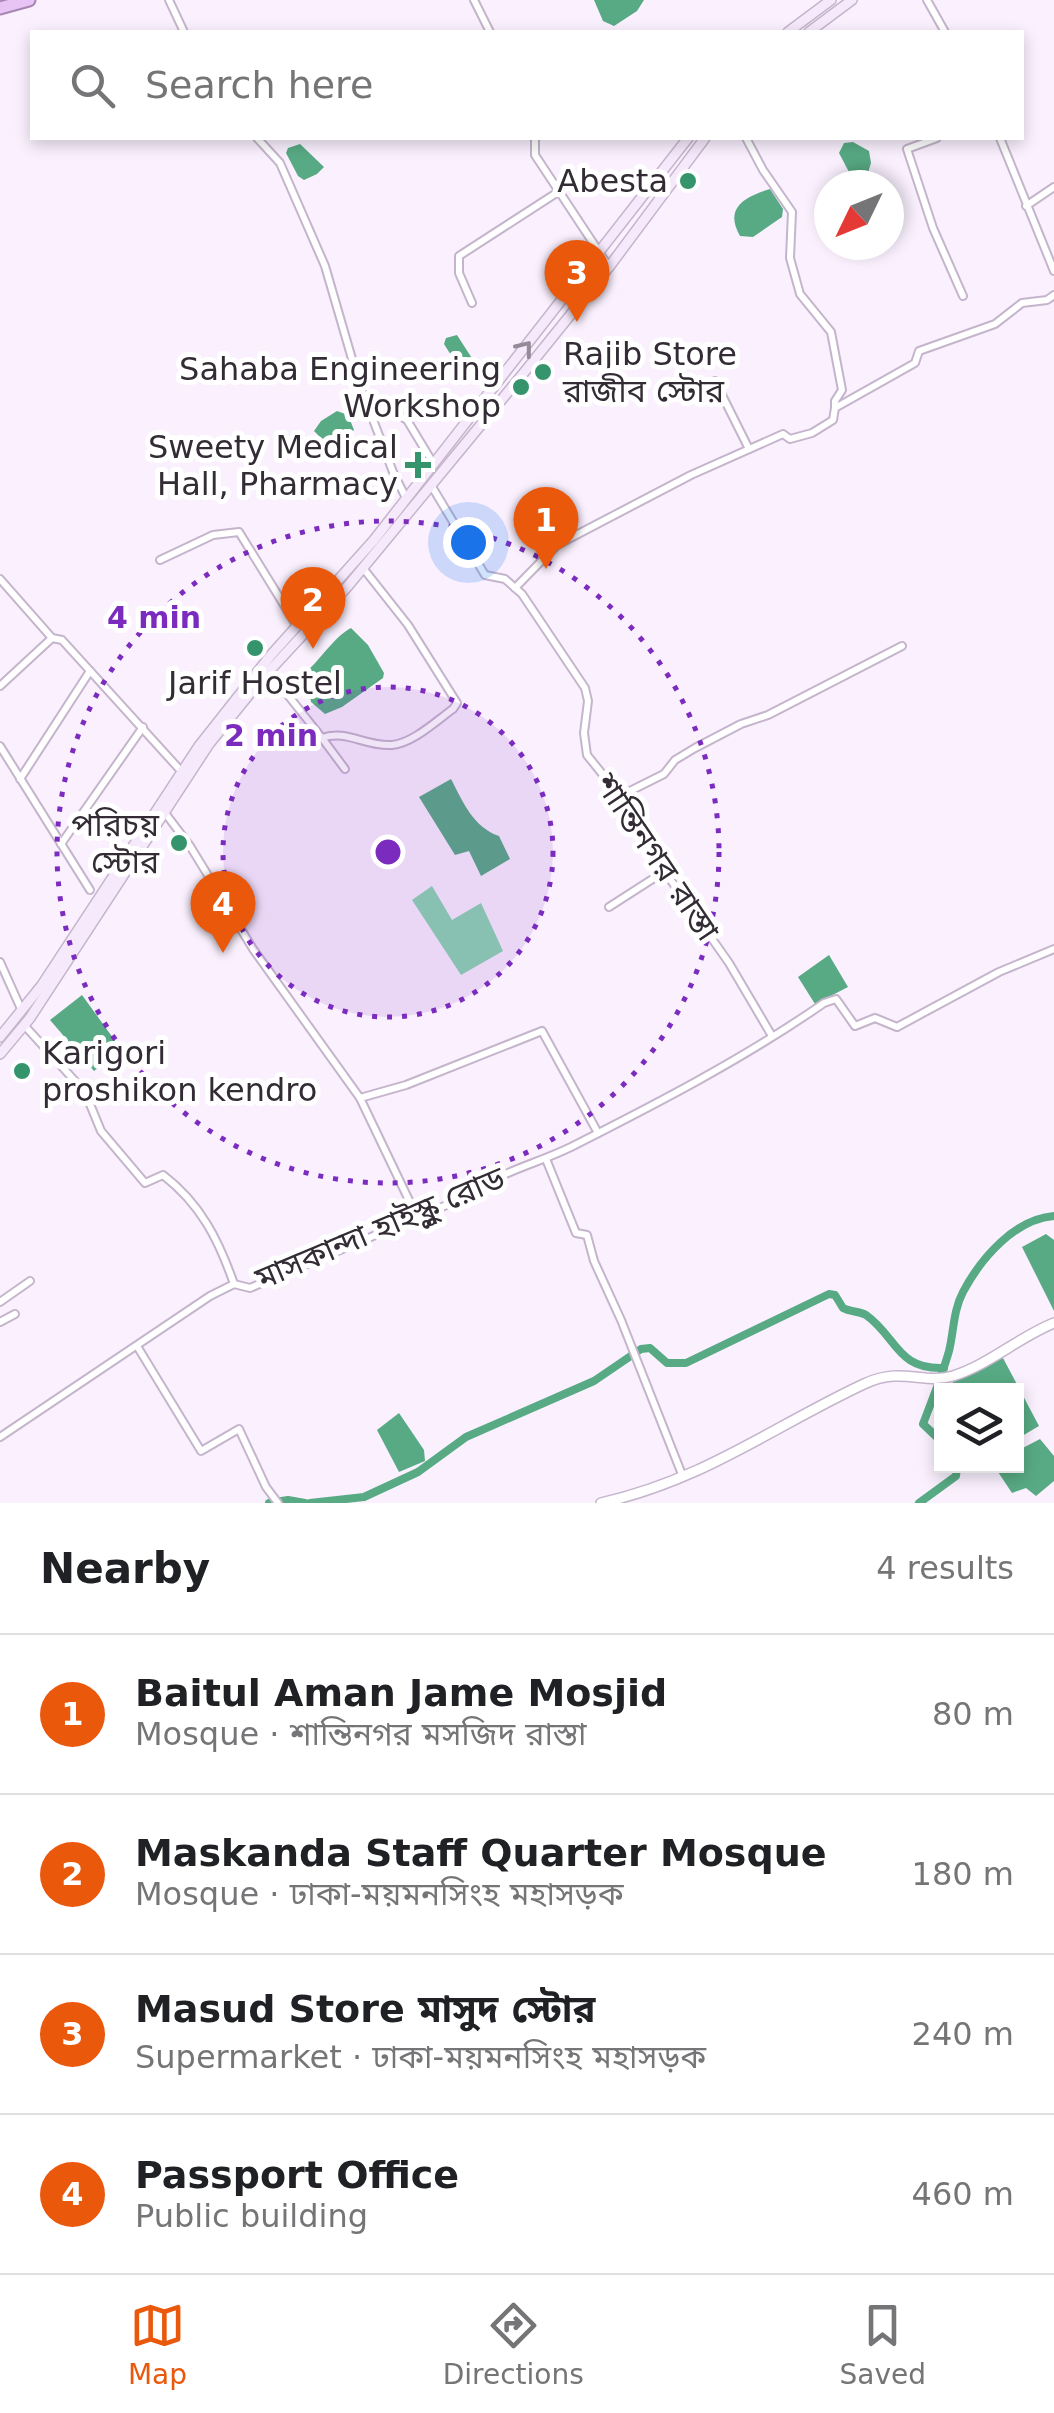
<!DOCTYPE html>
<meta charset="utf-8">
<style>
:root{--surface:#fff;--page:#f6f6f6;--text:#202124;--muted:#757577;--line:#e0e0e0;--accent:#ea580c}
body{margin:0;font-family:"DejaVu Sans","Noto Sans Bengali",sans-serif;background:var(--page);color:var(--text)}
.controls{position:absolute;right:30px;bottom:30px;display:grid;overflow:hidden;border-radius:0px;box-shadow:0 5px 15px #0003}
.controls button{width:90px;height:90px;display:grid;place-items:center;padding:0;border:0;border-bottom:2px solid var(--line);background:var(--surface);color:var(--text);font:50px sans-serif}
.compass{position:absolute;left:814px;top:170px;width:90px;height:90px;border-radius:50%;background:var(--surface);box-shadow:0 5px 15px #0003;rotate:227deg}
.you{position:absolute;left:468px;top:542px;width:35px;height:35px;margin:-25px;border:8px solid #fff;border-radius:50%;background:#1a73e8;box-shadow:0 0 0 15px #1a73e833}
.badge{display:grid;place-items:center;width:65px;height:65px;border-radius:50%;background:var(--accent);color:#fff;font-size:32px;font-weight:700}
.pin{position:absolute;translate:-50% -82px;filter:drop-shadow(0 2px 5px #0008)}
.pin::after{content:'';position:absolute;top:52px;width:35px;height:30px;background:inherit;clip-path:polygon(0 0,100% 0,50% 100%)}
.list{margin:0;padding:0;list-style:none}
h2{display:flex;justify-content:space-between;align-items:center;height:130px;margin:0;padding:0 40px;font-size:42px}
h2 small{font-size:32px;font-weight:400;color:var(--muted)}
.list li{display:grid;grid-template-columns:65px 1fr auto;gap:30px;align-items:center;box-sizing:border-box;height:160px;padding:0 40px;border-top:2px solid var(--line)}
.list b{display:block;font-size:38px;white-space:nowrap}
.list p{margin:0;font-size:32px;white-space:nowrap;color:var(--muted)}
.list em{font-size:32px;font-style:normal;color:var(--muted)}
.icon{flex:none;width:55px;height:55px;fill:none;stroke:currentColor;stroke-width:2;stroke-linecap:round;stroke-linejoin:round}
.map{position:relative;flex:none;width:1054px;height:1503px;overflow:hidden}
.search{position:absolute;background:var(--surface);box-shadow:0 5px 15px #0003;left:30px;right:30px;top:30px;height:110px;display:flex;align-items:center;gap:25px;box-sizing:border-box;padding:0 35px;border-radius:0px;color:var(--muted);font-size:38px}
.sheet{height:770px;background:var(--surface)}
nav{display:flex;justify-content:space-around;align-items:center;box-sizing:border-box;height:140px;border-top:2px solid var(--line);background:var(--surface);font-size:28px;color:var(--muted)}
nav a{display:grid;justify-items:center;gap:5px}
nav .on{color:var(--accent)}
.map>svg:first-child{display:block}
.green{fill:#8ad6b1}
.water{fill:#58aa84}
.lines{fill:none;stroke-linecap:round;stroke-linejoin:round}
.canal{stroke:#58aa84;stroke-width:8}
.minor-casing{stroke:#c5b5cc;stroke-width:10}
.tertiary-casing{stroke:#c5b5cc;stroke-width:12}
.secondary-casing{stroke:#c5b5cc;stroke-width:12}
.trunk-casing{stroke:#a585b1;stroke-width:15}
.minor{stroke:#fff;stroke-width:6}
.tertiary{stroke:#fff;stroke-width:9}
.secondary{stroke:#f6e9fc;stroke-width:9}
.trunk{stroke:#e8c4f6;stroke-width:11}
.oneway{stroke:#948a98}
.ring{fill:none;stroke:#7b2cbf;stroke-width:5;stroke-dasharray:5 10}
.poi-dot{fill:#35946c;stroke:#fff;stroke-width:4}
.labels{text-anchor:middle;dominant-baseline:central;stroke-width:10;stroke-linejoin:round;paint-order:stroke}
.poi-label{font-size:32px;fill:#332c35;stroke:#fff;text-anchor:end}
.street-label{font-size:32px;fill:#332c35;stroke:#fff}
.centre{fill:#7b2cbf;stroke:#fff;stroke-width:5}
.ring-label{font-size:30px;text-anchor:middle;font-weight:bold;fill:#7b2cbf;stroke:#fff;stroke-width:10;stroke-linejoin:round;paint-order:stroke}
</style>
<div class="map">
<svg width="1054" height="1503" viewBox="0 0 1054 1503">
<rect width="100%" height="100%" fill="#faf0fe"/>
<polygon class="green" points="432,886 452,920 481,903 503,951 461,975 412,900"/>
<g class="water">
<polygon points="594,0 644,0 637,11 614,26 603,21"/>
<polygon points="853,142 869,151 871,163 867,176 861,178 849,172 839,153 844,143"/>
<polygon points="300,144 324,167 317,174 304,180 298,176 286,153 288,148"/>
<path d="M 770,189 L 783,209 L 782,217 L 753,237 L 740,236 C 724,208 744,197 770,189 Z"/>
<polygon points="457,335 477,366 475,374 466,379 444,344 446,338"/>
<polygon points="337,411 348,415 354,430 340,442 329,446 314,431 321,421"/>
<path d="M 351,628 L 368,645 L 384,673 L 383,678 L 342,707 L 325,714 L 311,702 L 306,672 C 321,659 334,637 351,628 Z"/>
<path d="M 451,779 C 463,802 473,827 499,836 L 510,859 L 481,876 L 469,851 L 455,855 L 419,797 Z"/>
<polygon points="829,955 848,987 815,1004 798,977"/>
<polygon points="82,995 121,1049 94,1071 50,1020"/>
<polygon points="1046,1234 1054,1240 1054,1311 1022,1247"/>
<polygon points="1003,1358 1039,1426 1017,1439 1016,1390 950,1390 953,1382"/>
<polygon points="399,1413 424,1450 425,1461 399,1472 377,1430"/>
<polygon points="1040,1439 1054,1456 1054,1481 1036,1496 1026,1488 1012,1493 994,1466 1016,1466 1017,1451"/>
</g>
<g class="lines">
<g class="canal">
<path d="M 942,1442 L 923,1424 C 932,1400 942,1376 949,1351 C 954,1331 953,1311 963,1292 C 981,1258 1015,1219 1054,1216"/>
<polyline points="269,1503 288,1500 305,1503"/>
<path d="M 310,1503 L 364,1497 L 418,1472 L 466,1437 L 594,1381 L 641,1349 L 650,1348 L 667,1363 L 686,1363 L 829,1294 L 835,1295 L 843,1308 C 850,1312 859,1311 866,1315 C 897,1337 897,1370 944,1368"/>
<polyline points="919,1503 956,1476 957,1466"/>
</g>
<g class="minor-casing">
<g id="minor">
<polyline points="169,0 184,32"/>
<polyline points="474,0 490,32"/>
<polyline points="927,0 945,32"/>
<polyline points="257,138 280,163 325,266 359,383 393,472 406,498"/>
<polyline points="535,138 535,155 609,267"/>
<polyline points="746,138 763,170 792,212 790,258 800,294 831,332 842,390 835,401 835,408"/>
<polyline points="937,138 907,149 933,228 963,296"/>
<polyline points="1000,138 1054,271"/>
<polyline points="1026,206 1054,187"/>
<polyline points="472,303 459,273 459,256 558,192"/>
<polyline points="715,381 749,449"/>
<polyline points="366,396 407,420 433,463"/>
<polyline points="431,485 485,575 505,579 522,594 585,688 588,701 584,733 587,755 620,796 644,842 729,963 772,1036"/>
<polyline points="160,560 213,535 239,532 297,626"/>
<polyline points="0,579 52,638 62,640 181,771"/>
<polyline points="515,588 557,545 691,475 783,434 790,439 812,433 833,420 835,408 915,363 919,351 995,324 1022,303 1047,300 1054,295"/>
<path d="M 267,674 L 283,689 L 322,738 C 346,729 366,747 392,745 C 413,743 436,721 453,709 L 457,703 L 408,625 L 363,568"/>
<polyline points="0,686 52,638"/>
<polyline points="322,738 345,769"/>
<polyline points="0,746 90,890"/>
<polyline points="20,779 90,671"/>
<polyline points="620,796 664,774 675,760 695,748 741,724 768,715 902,646"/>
<polyline points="165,813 190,846 253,949 360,1098"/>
<polyline points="61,844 143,727"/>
<polyline points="609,907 665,871"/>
<polyline points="0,962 22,1011"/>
<path d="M 24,1025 L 85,1092 L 101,1131 L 145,1183 L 163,1175 C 201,1204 219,1241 234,1284"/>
<polyline points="546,1159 576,1233 587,1235 594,1261 621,1320 683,1477"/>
<polyline points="417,1217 360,1098 406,1085 542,1031 598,1133"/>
<polyline points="0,1302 30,1281"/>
<polyline points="0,1322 15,1314"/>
<polyline points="137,1346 201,1451 239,1429 266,1487 278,1503"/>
<path d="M 0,1437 L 210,1296 L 234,1284 L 250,1288 L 468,1196 C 500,1171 534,1165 571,1147 C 658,1103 745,1058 824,1003 L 836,999 L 855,1026 L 875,1018 L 897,1027 L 999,972 L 1054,949"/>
</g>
</g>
<g class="tertiary-casing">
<path id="tertiary" d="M 601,1503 C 704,1480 772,1427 864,1384 C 902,1366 923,1385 953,1376 C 990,1364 1019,1337 1054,1323"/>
</g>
<g class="secondary-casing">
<g id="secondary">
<polyline points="788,32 831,0"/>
<polyline points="809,32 852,0"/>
<polyline points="0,1037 42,985 199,746 271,655 374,540 688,138"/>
<polyline points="0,1054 30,1018 209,744 260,681 348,586 522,375 609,267 705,138"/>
</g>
</g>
<g class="trunk-casing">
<polyline id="trunk" points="0,8 29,0"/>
</g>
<use href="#minor" class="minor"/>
<use href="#tertiary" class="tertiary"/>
<use href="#secondary" class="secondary"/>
<use href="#trunk" class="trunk"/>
</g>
<defs><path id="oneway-chevron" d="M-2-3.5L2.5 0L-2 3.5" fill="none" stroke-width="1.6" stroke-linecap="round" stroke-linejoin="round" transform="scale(2.5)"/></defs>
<use class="oneway" href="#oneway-chevron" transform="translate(525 348) rotate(-52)"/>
<circle cx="388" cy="852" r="165" fill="#7b2cbf" fill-opacity=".12"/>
<g class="ring">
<circle cx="388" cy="852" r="165"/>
<circle cx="388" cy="852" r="331"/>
</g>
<g class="poi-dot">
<circle cx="688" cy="181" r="10"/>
<circle cx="543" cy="372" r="10"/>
<circle cx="521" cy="387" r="10"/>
<path d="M413 450h10v10h10v10h-10v10h-10v-10h-10v-10h10z"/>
<circle cx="255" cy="648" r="10"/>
<circle cx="179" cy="843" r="10"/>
<circle cx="22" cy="1071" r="10"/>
</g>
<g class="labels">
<g class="poi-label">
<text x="668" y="181">Abesta</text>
<text x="563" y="354" text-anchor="start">Rajib Store<tspan x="563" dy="37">রাজীব স্টোর</tspan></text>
<text x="501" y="369">Sahaba Engineering<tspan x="501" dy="37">Workshop</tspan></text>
<text x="398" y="447">Sweety Medical<tspan x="398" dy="37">Hall, Pharmacy</tspan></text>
<text x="255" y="683" text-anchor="middle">Jarif Hostel</text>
<text x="159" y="825">পরিচয়<tspan x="159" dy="37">স্টোর</tspan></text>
<text x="42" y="1053" text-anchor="start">Karigori<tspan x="42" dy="37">proshikon kendro</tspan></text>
</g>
<g class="street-label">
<text transform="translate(657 857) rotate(56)">শান্তিনগর রাস্তা</text>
<text transform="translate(380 1228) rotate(-23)">মাসকান্দা হাইস্কুল রোড</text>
</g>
</g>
<circle cx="388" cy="852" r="15" class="centre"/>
<g class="ring-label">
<text x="154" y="628">4 min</text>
<text x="271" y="746">2 min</text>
</g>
</svg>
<div class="controls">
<button><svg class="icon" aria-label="layers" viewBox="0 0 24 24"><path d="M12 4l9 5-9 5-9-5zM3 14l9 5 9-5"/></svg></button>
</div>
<svg class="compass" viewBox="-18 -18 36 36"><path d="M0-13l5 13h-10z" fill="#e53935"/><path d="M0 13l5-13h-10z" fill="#757577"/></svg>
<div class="you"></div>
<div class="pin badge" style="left:546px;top:569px">1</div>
<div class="pin badge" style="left:313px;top:649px">2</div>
<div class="pin badge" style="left:577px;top:322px">3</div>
<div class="pin badge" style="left:223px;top:953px">4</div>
<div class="search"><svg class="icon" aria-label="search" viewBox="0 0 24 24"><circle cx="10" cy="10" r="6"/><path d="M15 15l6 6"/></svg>Search here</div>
</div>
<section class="sheet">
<h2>Nearby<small>4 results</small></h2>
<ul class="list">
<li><span class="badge">1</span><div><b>Baitul Aman Jame Mosjid</b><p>Mosque · শান্তিনগর মসজিদ রাস্তা</p></div><em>80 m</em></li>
<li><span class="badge">2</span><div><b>Maskanda Staff Quarter Mosque</b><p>Mosque · ঢাকা-ময়মনসিংহ মহাসড়ক</p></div><em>180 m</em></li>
<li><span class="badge">3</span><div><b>Masud Store মাসুদ স্টোর</b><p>Supermarket · ঢাকা-ময়মনসিংহ মহাসড়ক</p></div><em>240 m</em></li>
<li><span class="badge">4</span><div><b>Passport Office</b><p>Public building</p></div><em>460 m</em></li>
</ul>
</section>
<nav>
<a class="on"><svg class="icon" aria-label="map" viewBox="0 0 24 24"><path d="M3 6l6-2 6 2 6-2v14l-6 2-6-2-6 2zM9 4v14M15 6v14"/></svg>Map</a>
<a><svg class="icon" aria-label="directions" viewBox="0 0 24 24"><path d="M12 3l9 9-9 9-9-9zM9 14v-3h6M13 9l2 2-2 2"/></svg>Directions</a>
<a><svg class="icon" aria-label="saved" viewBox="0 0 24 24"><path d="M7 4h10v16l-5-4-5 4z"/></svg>Saved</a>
</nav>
